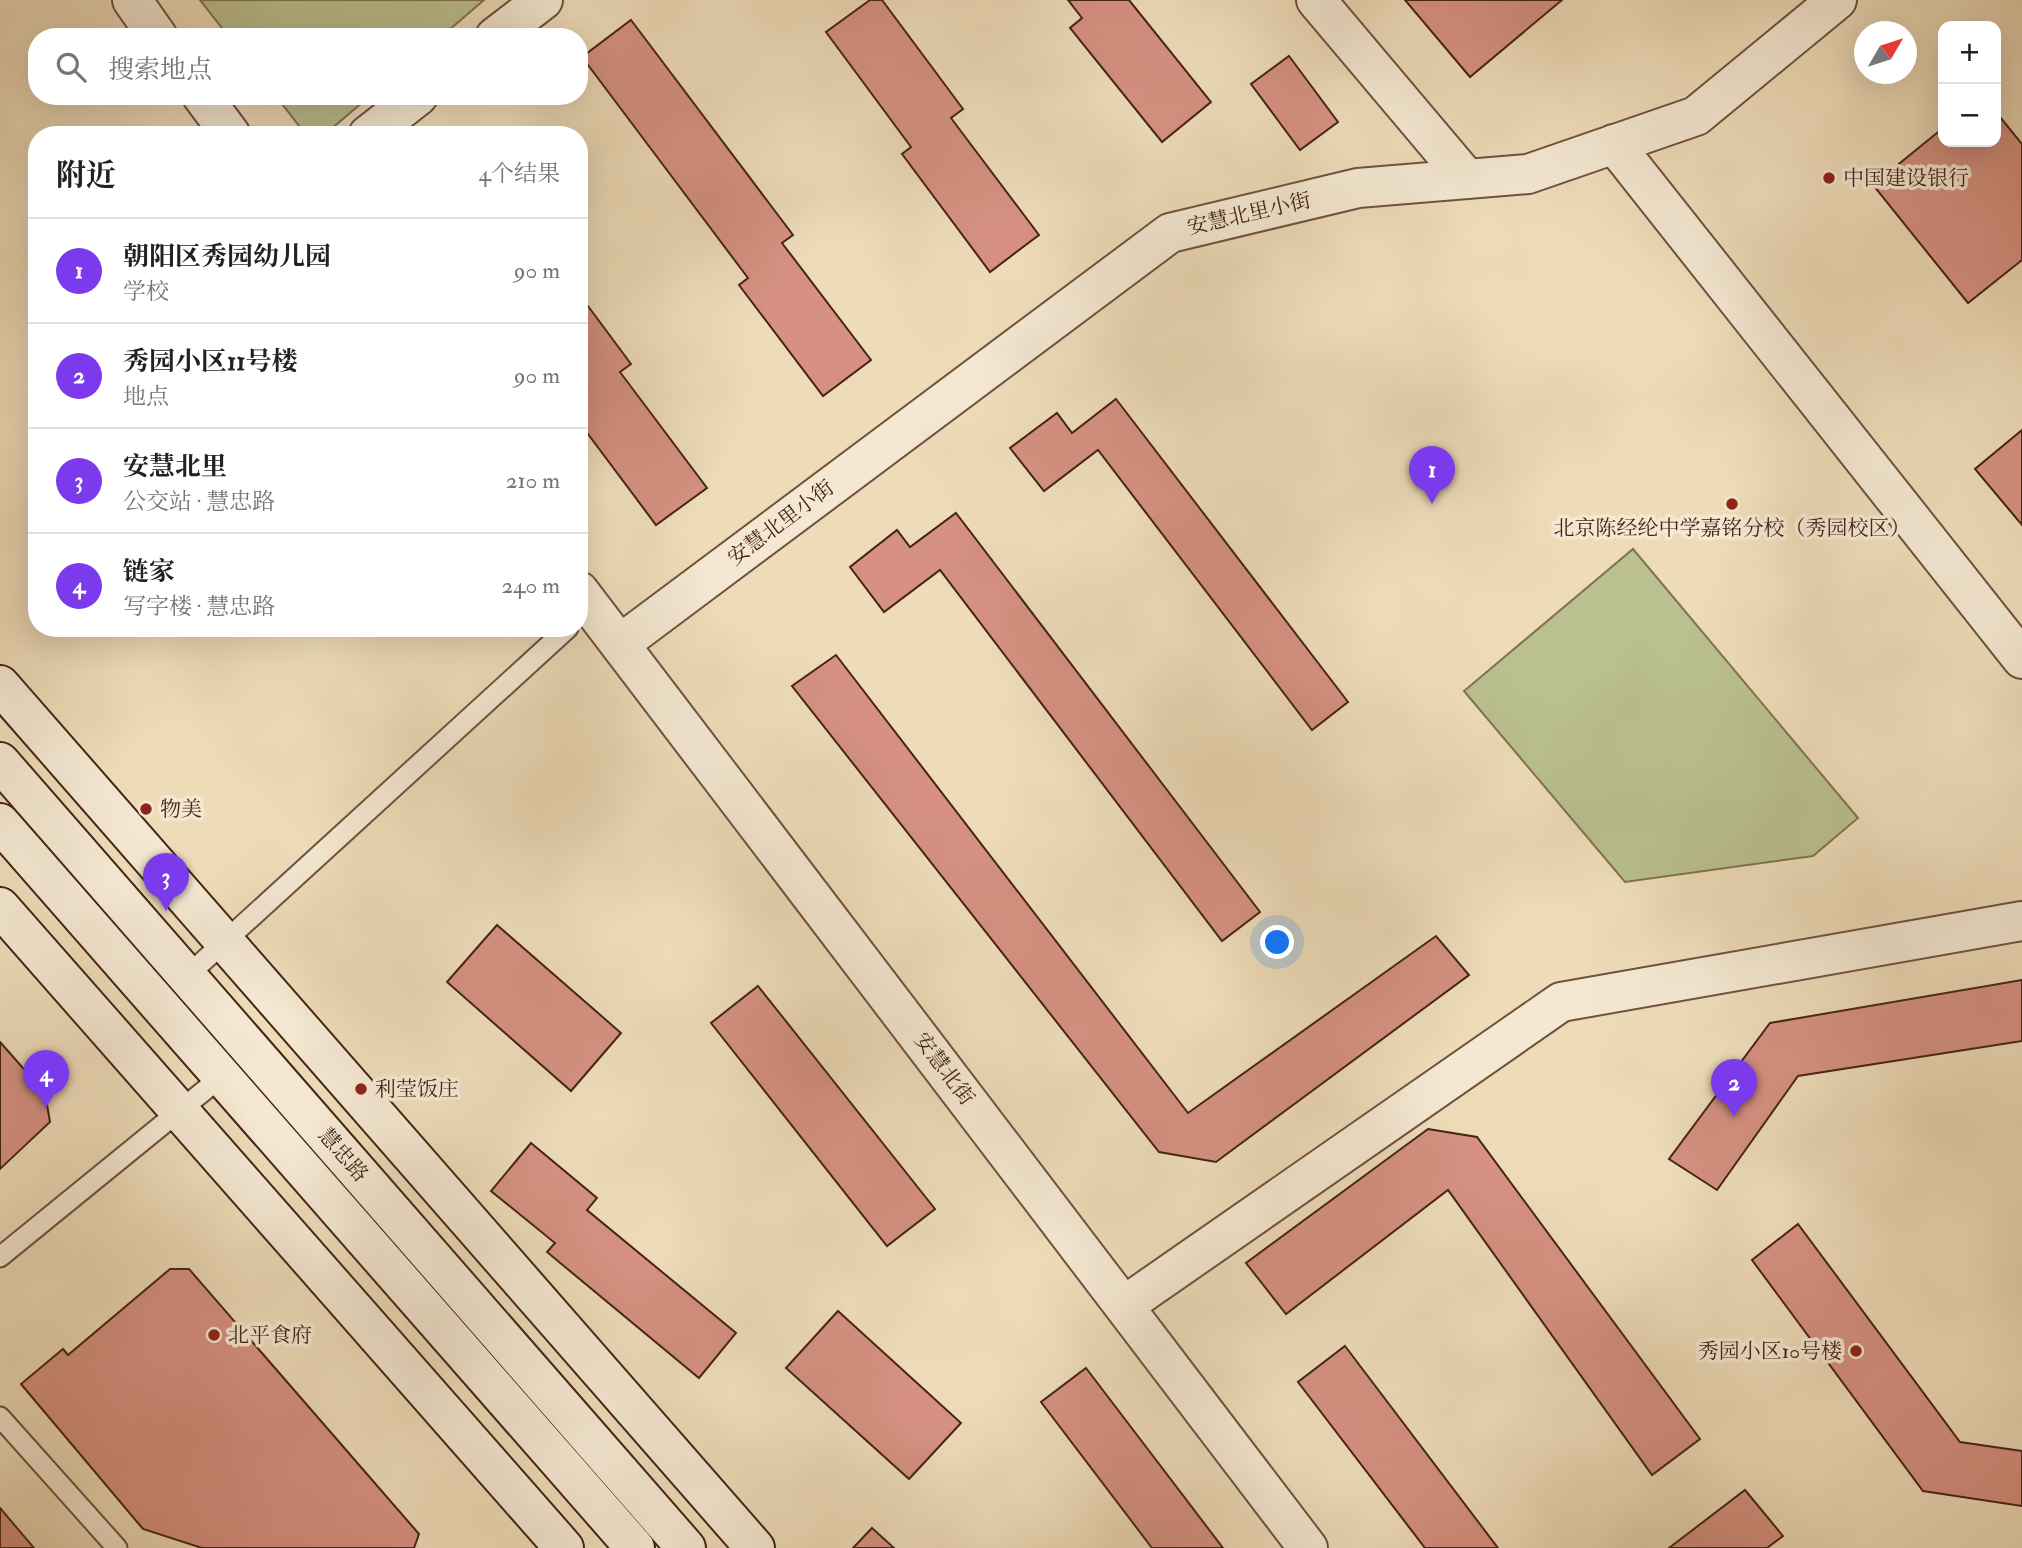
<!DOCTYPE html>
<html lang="zh">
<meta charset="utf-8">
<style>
:root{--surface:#fff;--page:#f6f6f6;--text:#222;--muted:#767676;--line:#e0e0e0;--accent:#7c3aed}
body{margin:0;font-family:"IM FELL Double Pica","Noto Serif SC",serif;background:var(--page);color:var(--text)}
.controls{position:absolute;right:21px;top:21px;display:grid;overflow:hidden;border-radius:14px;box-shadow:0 7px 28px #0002}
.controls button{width:63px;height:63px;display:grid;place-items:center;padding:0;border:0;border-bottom:2px solid var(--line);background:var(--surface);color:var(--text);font:35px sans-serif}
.compass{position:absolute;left:1854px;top:21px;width:63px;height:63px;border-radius:50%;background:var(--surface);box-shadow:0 7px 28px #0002;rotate:51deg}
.you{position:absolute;left:1278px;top:943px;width:24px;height:24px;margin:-18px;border:5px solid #fff;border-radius:50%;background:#1a73e8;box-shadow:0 0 0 10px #1a73e833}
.badge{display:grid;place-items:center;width:46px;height:46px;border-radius:50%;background:var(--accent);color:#fff;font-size:23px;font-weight:700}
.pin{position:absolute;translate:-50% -58px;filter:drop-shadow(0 2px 4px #0008)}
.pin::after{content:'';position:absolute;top:37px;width:24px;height:21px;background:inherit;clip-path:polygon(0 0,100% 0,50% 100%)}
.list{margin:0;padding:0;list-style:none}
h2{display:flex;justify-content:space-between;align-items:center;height:91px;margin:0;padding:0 28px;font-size:30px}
h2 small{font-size:23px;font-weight:400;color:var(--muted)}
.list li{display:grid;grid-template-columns:46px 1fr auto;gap:21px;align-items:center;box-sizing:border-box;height:105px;padding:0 28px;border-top:2px solid var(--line)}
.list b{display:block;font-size:26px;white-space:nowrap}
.list p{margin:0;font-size:23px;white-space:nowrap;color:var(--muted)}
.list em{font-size:23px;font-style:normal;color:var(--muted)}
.icon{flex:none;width:38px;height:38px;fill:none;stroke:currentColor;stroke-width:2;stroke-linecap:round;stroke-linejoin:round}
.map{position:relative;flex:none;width:2022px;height:1548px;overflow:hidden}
.search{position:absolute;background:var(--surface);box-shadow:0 7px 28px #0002;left:28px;top:28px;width:560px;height:77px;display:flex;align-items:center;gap:18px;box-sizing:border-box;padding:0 24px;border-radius:28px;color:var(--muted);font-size:26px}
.panel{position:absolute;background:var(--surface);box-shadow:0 7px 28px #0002;left:28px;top:126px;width:560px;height:511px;border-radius:28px}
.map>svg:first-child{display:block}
.green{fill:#bac08f;stroke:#807252;stroke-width:2}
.building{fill:#d69182;stroke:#452316;stroke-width:2}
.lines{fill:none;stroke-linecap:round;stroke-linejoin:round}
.lane-casing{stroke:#6f513f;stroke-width:23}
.street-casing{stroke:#6f513f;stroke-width:42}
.secondary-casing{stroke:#452316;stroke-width:42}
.lane{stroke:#f4e8d2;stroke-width:19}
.street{stroke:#f4e8d2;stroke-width:38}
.secondary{stroke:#f4e8d2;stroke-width:38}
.poi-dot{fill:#8f2418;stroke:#f4e8d2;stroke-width:2.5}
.labels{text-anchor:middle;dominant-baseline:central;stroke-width:7;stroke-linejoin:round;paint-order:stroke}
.poi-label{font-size:21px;fill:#452316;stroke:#f4e8d2;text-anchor:start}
.street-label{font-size:21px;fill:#452316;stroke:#f4e8d2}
</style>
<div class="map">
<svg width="2022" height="1548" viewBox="0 0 2022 1548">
<rect width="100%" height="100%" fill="#eedcb9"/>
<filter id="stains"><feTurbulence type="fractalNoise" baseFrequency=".00286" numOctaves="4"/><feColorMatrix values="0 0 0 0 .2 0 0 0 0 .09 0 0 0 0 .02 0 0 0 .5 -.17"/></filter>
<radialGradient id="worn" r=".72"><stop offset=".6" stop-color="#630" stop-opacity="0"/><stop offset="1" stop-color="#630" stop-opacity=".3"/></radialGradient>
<g class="green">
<polygon points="200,0 484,0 441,37 229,37"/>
<polygon points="276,96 370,96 324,135 306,135"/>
<polygon points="1633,549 1858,818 1813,856 1625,882 1464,691"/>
</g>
<g class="building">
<polygon points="870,0 882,0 963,109 951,118 1039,235 990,272 902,154 911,147 826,32"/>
<polygon points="1068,0 1129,0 1211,102 1162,142 1070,28 1082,18"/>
<polygon points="1405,0 1562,0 1470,77"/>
<polygon points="631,20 793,235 782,243 871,360 823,396 739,285 748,278 582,57"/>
<polygon points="1289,56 1338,122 1300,150 1251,84"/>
<polygon points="1996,112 2022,144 2022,260 1968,303 1873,185 1943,128 1943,142 1996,142"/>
<polygon points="579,294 631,364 620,372 707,488 656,525 579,422"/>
<polygon points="1116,399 1348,702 1312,730 1098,450 1044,491 1010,448 1057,413 1072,433"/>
<polygon points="2022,430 2022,525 1975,469"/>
<polygon points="956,513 1260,912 1222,941 940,570 884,612 850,567 897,530 910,547"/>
<polygon points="836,655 1188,1113 1436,936 1469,975 1216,1162 1159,1152 792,686"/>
<polygon points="497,925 621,1033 571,1091 447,982"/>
<polygon points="2022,980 2022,1041 1798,1076 1717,1190 1669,1159 1770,1023"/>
<polygon points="758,986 935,1209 887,1246 711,1023"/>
<polygon points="0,1042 45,1093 50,1122 0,1169"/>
<polygon points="1428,1129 1477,1137 1700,1439 1652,1475 1448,1190 1286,1314 1246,1263"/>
<polygon points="531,1143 597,1198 587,1210 736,1333 699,1378 547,1252 555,1243 491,1191"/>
<polygon points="1798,1224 1960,1442 2022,1451 2022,1506 1923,1491 1752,1260"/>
<polygon points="170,1269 189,1269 419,1534 414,1548 202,1548 143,1529 21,1384 63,1349 68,1355"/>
<polygon points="838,1311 961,1423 909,1479 786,1368"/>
<polygon points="1345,1346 1498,1548 1425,1548 1298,1382"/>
<polygon points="1086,1368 1223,1548 1152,1548 1041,1402"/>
<polygon points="1745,1490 1783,1536 1767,1548 1669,1548"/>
<polygon points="0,1508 34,1548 0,1548"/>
<polygon points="872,1528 894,1548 853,1548"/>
</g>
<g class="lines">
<g class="lane-casing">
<g id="lane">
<polyline points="187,976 568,628"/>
<polyline points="0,1257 221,1077"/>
<polyline points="0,1417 117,1548"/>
</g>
</g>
<g class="street-casing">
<g id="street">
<polyline points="132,0 158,37"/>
<polyline points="1316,0 1467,179"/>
<polyline points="495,37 543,0"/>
<polyline points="202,96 231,135"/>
<polyline points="368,135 418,96"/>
<polyline points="1614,144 2022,659"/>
<polyline points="579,591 1308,1548"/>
<polyline points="620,644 1170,233 1358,188 1528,174 1696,116 1837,0"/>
<polyline points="1125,1305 1561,1002 2022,921"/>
</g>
</g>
<g class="secondary-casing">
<g id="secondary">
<polyline points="0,685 755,1548"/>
<polyline points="0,762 686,1548"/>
<polyline points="0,823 635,1548"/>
<polyline points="0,907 564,1548"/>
</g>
</g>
<use href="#lane" class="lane"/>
<use href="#street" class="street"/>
<use href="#secondary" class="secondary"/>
</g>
<g class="poi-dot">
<circle cx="1829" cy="178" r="7"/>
<circle cx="1732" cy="504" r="7"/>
<circle cx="146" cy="809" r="7"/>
<circle cx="361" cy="1089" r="7"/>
<circle cx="214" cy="1335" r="7"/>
<circle cx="1856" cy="1351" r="7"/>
</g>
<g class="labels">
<g class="poi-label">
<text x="1843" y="178">中国建设银行</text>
<text x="1732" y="528" text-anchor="middle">北京陈经纶中学嘉铭分校（秀园校区）</text>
<text x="160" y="809">物美</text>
<text x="375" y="1089">利莹饭庄</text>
<text x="228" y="1335">北平食府</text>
<text x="1842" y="1351" text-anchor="end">秀园小区10号楼</text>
</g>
<g class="street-label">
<text transform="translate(1249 214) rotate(-13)">安慧北里小街</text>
<text transform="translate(781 523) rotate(-37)">安慧北里小街</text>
<text transform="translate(944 1069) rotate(53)">安慧北街</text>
<text transform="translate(343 1155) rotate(49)">慧忠路</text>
</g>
</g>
<rect width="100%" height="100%" filter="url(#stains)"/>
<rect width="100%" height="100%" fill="url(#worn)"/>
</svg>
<div class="controls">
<button>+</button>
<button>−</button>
</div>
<svg class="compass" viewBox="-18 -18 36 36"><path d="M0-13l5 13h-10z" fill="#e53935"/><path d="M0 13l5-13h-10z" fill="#767676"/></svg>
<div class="you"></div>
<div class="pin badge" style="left:1432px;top:504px">1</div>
<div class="pin badge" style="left:1734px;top:1117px">2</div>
<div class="pin badge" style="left:166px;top:911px">3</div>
<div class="pin badge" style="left:46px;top:1108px">4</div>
<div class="search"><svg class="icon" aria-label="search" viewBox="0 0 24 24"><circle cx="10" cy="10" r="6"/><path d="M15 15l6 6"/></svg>搜索地点</div>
<section class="panel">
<h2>附近<small>4个结果</small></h2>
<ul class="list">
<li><span class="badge">1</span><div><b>朝阳区秀园幼儿园</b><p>学校</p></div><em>90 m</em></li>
<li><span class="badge">2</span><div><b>秀园小区11号楼</b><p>地点</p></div><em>90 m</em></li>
<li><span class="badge">3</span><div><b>安慧北里</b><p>公交站 · 慧忠路</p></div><em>210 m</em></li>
<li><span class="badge">4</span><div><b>链家</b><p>写字楼 · 慧忠路</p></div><em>240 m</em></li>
</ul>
</section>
</div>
